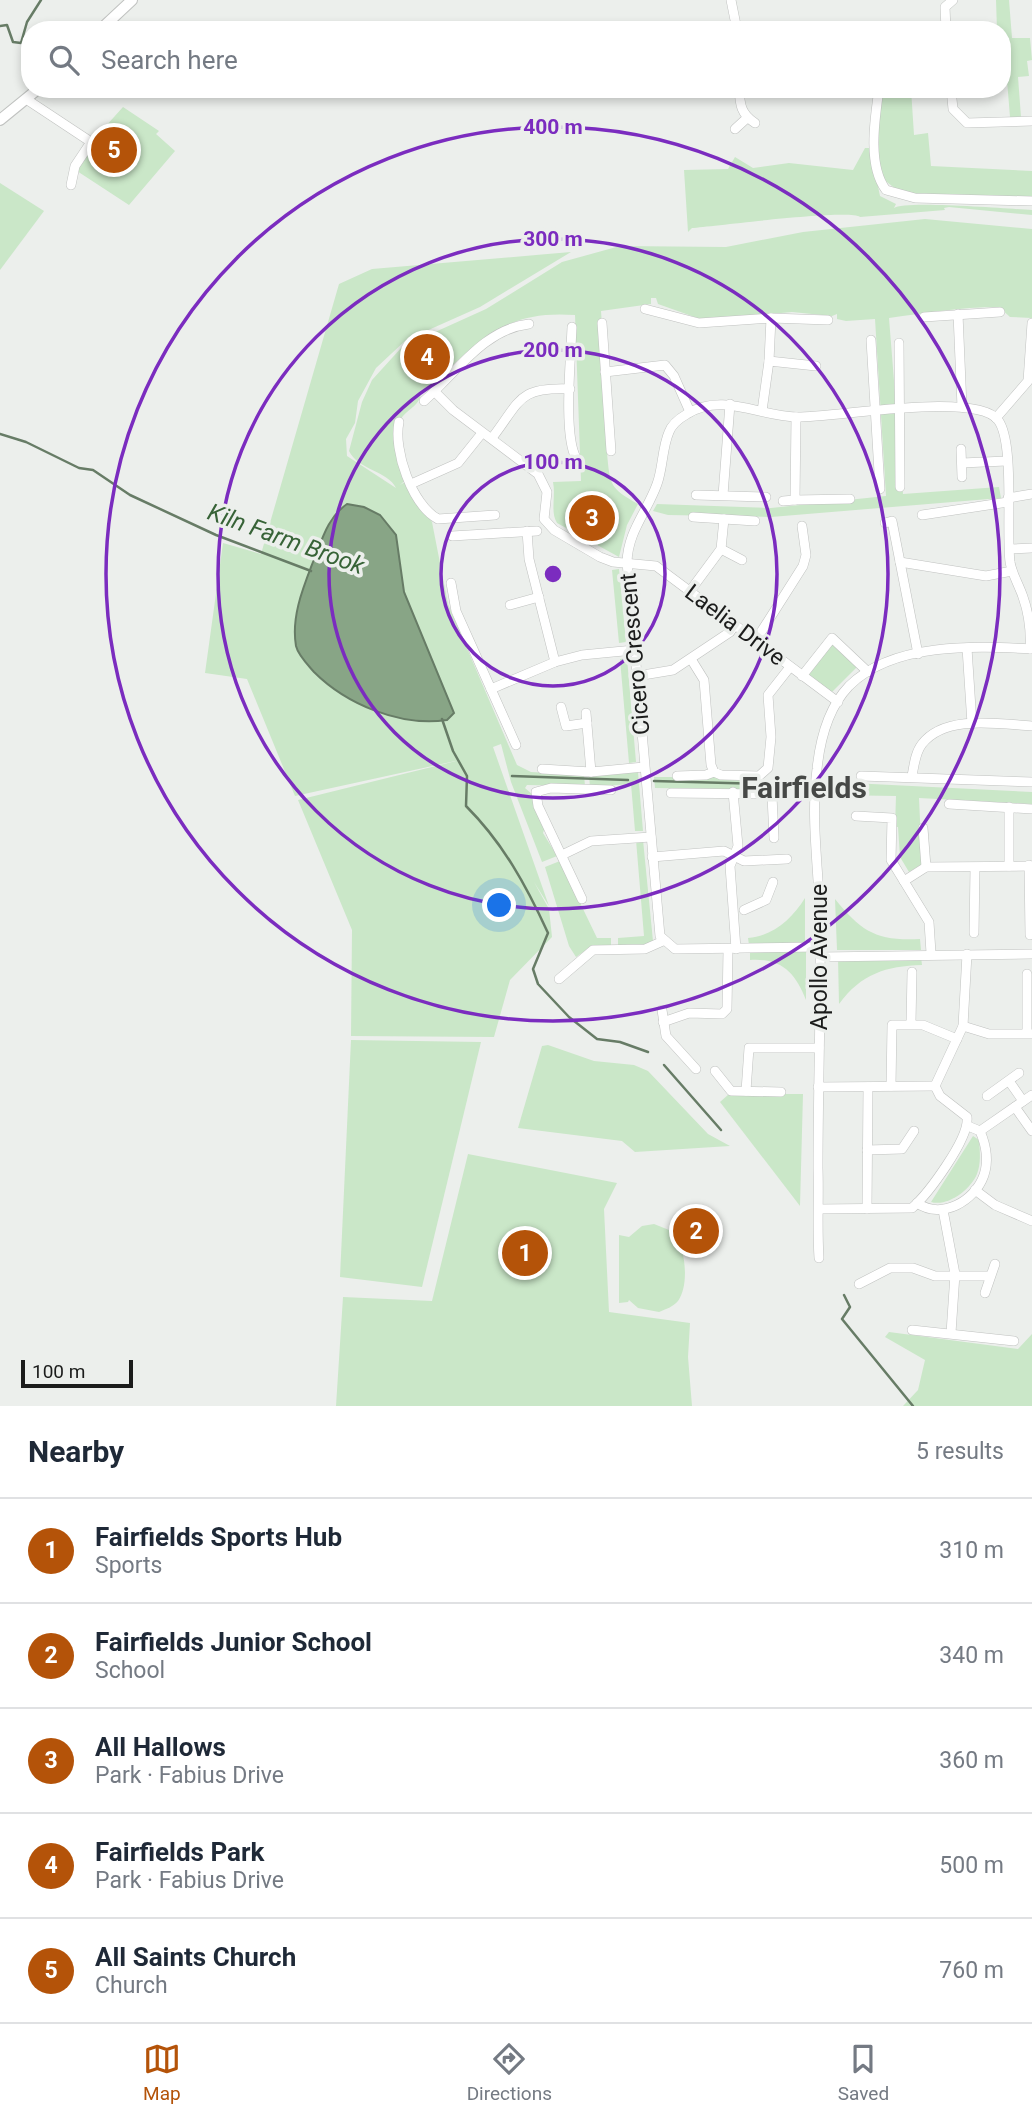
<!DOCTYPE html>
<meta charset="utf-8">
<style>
:root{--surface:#fff;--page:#f2f2f3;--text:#1f2937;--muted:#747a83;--line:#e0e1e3;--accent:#b45309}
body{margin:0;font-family:Roboto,sans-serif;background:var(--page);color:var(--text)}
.scale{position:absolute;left:21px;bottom:18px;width:112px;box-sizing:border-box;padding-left:7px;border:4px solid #1b1c1b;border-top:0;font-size:19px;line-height:24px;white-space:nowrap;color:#1b1c1b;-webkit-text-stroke:5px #ecefec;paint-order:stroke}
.you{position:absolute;left:500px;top:906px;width:24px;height:24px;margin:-18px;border:5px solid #fff;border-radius:50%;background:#1a73e8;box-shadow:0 0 0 10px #1a73e833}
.badge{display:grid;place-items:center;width:46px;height:46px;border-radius:50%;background:var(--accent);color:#fff;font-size:23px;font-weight:700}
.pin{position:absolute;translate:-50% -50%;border:4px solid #fff;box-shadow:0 2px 7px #0006}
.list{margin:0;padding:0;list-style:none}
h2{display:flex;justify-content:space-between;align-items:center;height:91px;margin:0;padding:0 28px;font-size:30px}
h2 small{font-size:23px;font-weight:400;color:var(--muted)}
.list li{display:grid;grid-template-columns:46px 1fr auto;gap:21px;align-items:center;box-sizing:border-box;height:105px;padding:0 28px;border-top:2px solid var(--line)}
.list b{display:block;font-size:26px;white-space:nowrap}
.list p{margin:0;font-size:23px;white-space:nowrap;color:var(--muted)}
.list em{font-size:23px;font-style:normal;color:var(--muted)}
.icon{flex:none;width:38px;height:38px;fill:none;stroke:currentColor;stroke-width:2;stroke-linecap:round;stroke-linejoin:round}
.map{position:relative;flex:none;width:1032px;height:1406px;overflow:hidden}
.search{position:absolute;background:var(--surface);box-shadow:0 4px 10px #0003;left:21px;right:21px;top:21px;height:77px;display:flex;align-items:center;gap:18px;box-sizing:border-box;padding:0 24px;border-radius:28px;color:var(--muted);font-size:26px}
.sheet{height:616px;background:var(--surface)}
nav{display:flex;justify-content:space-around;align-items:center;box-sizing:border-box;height:98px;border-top:2px solid var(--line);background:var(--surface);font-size:19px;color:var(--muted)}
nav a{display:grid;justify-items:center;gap:4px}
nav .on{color:var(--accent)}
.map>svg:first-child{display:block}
.green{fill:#cae7c8;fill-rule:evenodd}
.water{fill:#88a586;stroke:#677c66;stroke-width:2}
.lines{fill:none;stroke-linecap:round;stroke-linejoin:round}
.stream{stroke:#677c66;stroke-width:2.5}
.minor-casing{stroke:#c0c2c0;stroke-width:10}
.tertiary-casing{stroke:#c0c2c0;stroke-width:12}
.minor{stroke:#fff;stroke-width:9}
.tertiary{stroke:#fff;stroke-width:10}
.ring{fill:none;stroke:#7b2cbf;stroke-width:3.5}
.labels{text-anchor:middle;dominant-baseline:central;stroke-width:7;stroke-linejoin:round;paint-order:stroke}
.street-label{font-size:23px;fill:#1b1c1b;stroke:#ecefec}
.water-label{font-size:24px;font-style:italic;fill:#376337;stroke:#ecefec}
.district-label{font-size:30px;font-weight:bold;fill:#464846;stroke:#ecefec}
.centre{fill:#7b2cbf;stroke:#ecefec;stroke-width:3.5}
.ring-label{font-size:21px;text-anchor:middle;font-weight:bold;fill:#7b2cbf;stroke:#ecefec;stroke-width:7;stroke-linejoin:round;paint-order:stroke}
</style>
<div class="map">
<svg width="1032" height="1406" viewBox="0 0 1032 1406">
<rect width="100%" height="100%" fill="#ecefec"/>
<g class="green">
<polygon points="996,0 1009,0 1012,38 1030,38 1032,60 1027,61 1029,76 1018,77 1021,117 1010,117 1006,68 1002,68 1002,30 997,30"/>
<polygon points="879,89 911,89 914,135 928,133 931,166 1032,171 1032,201 905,196 879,176 879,147 874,146"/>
<path d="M 123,107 L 159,131 L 156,134 L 175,151 L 129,205 L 77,171 L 105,127 ZM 107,135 L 125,150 L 130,149 L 127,154 L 132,158 L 126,165 L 106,158 L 103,151 L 105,148 L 100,143 Z"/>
<path d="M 865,148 L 870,148 L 880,196 L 896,204 L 894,208 C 904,200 1011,209 1032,210 L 1032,215 L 949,207 L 944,208 L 945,210 L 860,217 C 849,209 716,226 692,228 L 688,232 L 684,170 L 728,169 L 735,157 L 753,168 L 789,163 L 853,170 Z"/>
<polygon points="0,183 44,211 0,270"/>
<path d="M 925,219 L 1032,229 L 1032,318 L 1010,317 L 999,307 C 959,307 926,313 889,318 L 903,494 L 999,487 L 1001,498 L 771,517 L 668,515 L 653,511 L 657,504 L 771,508 L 886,496 L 875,319 L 846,321 L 837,319 L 837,314 L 832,316 L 792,312 L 703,320 L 658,304 L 656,298 L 651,298 L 651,304 L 601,311 L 611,451 L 607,453 C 610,486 610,488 638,504 L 627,525 L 619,557 L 557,523 C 550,512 556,496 553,482 L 581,481 L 575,315 C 533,312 501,320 473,352 L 467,352 L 421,394 C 419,405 410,408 403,416 C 390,432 404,460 409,477 L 400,485 L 405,482 L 432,522 L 448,604 L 517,765 L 531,772 L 584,775 L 585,786 L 527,785 L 525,788 L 533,795 L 533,805 L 545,827 L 543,833 L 557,856 L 542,862 L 511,782 L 501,744 L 493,747 L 549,906 L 534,882 L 549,909 L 552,937 L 510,980 L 494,1037 L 351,1036 L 352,930 L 298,800 L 460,760 L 295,796 L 247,679 L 205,673 L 223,543 L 261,554 L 339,284 L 372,269 L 571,252 L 480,307 L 406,340 L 376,368 L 358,401 L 355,423 L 346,439 L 347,456 L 396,488 C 388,471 358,470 349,451 L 362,402 L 372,380 L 402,347 L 486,309 L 562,262 L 620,246 L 726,247 L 803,232 Z"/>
<polygon points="619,569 626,642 619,643 612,570"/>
<polygon points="832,641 860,664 830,694 804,675"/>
<polygon points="627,658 636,762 629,763 620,659"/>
<polygon points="638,772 643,831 635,831 631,784 590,787 589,775"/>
<polygon points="654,777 721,777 726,780 800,782 801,790 655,788"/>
<polygon points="831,782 1032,792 1032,804 919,798 922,864 909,872 900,857 898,827 895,827 896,796 831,795"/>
<polygon points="636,840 643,840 653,941 645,945 618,945 618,938 644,936"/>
<polygon points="560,861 597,938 611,938 611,946 592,946 576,957 569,946 545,867"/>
<path d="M 805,898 L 805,942 L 749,945 L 748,938 C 773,936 792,919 805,898 Z"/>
<path d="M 835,899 C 862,932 876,941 920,939 L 921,950 L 837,950 Z"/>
<path d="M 806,950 L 806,1000 C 795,972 781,958 750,960 L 750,952 Z"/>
<path d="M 921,957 L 922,965 C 886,966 861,974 839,1004 L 838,958 Z"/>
<polygon points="351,1040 481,1042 422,1287 340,1277"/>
<polygon points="548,1045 594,1061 634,1065 648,1071 708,1134 730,1146 635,1152 622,1141 518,1128 542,1046"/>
<polygon points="729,1094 803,1094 800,1206 720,1102"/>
<path d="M 973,1136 L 979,1140 C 980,1151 981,1164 977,1174 C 971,1189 948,1207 931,1202 Z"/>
<polygon points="468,1154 617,1183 604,1209 609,1312 690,1323 688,1357 692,1406 336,1406 343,1297 432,1301"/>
<path d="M 654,1224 L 674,1232 C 685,1247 690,1284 678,1301 C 673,1307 666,1309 659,1312 L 638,1308 L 629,1300 L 628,1302 L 619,1303 L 619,1235 L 629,1237 L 642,1226 Z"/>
<polygon points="889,1332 1018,1349 1032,1334 1032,1406 903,1406 918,1390 925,1360 885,1337"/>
</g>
<path class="water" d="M 347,504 L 364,507 L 380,515 L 396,535 L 404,592 L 454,713 L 447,720 C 400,727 346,704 314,672 C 308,665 298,655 296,646 C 291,617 303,588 313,562 C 322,540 327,518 347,504 Z"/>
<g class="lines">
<g class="stream">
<polyline points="0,26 7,25 13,42 21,43 27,22 41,0"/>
<polyline points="0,434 26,442 79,468 93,470 130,495 216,535 311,571"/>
<path d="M 442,719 L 453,751 L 467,776 L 466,806 C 503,843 526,885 548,933 L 533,969 L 538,984 L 569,1017 L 597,1039 L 620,1042 L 648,1052"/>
<polyline points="512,776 628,780"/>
<polyline points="654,781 764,784"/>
<polyline points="664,1065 721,1130"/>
<polyline points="844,1295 850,1307 842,1319 913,1406"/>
</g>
<g class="minor-casing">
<g id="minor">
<polyline points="731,0 737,30"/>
<polyline points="946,30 945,7 953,0"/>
<path d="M 739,89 C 740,105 741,114 755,123"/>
<path d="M 879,89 C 875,118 867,165 886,190 L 915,198 L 1032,201"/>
<polyline points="951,89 953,109 967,123 1032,121"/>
<polyline points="26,99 91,142 75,166 71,185"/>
<polyline points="735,129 747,118"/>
<polyline points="645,309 699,323 771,318 769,361"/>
<polyline points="958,314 962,407"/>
<polyline points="924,317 1000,312"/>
<polyline points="771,318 828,320"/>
<polyline points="602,323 611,451"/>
<path d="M 572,327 C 571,357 563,434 576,458"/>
<polyline points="871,340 880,489"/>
<polyline points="899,343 900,487"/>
<polyline points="605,372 665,365 674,376 690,412"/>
<polyline points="435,392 453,410 538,474 547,492 544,519 554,530 600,557 613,562 656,566 838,702"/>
<path d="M 424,401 C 456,373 484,329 529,324"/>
<polyline points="762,411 769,361 816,366"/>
<polyline points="996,418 1028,381 1032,323"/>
<path d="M 399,422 C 393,450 412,505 438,519 L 495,515"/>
<path d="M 492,438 C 521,400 518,387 570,389"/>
<polyline points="961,449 962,477"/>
<polyline points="962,463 1006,461"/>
<polyline points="411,484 458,463 482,433"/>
<polyline points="696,495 766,497"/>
<polyline points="723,495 730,404"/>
<polyline points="1008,498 1032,494"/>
<polyline points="795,500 850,499"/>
<polyline points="783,501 795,500 796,417"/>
<polyline points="922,515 1008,502"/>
<polyline points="693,517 755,521"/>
<polyline points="885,523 892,521 918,654"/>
<polyline points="527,531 529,559 555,662"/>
<polyline points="452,536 537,531"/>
<polyline points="721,549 742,560"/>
<polyline points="1010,549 1032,548"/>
<polyline points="900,562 986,576 1012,571"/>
<polyline points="451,583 456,611 516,745"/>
<polyline points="690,591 721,549 724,519"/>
<polyline points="510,605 539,597"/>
<polyline points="756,640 803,566 806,555 802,526"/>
<polyline points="967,648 972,724"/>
<polyline points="691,659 704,680 711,765 714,772 721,775 759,776 768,768 771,737 768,695 790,667"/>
<polyline points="637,676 673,670 730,632 735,625"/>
<polyline points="802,676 832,638 868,672"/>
<polyline points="491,689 555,662 582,655 634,650"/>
<polyline points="561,707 566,726 587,723"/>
<polyline points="586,713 591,772"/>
<polyline points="542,769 591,772 644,767"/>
<polyline points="677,776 706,775 714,772"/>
<polyline points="861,776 1032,782"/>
<path d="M 912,776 C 914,766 915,753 922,744 C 945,714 999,724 1032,726"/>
<polyline points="733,792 738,846 730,866 736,949"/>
<polyline points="671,793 769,794 772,796 774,838"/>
<polyline points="949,804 1032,809"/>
<polyline points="856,816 892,818 891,860 929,922 931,953"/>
<polyline points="923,828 926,867"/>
<polyline points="562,855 591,841 651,837"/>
<polyline points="652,857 724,851 744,861 787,859"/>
<polyline points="1029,865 1030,935"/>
<polyline points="1009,866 1009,807"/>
<polyline points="904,881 926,867 1032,866"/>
<polyline points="582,899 538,806 536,792 551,788 611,790"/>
<polyline points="744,910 766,900 773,882"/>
<polyline points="974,933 975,868"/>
<path d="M 820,947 L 675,949 L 660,936 L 627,562 C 628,531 647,512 657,484 C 663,468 662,448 669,432 C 672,424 680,418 687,414 C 722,392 759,416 796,417 C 834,418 975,391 998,420 C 1015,442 1006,531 1010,562 C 1012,574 1019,585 1023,597 C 1029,614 1031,631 1030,649"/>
<polyline points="820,957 1032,954"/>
<polyline points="1027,974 1027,1033"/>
<polyline points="559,979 593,950 645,949 663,941"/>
<polyline points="662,1010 666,1036 696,1069"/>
<polyline points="663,1022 689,1013 722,1014 727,1009 728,950"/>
<polyline points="911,1023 912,972"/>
<polyline points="963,1026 989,1034 1032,1034"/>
<polyline points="715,1071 731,1091 781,1092"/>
<polyline points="1009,1081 1023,1101"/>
<polyline points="891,1086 892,1025 923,1025 957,1039"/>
<polyline points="818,1087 935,1086"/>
<polyline points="746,1091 749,1048 819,1048"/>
<polyline points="987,1096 1019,1073"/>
<polyline points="1015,1107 1032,1131"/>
<polyline points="980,1131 1032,1095"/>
<polyline points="867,1150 902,1149 914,1131"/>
<polyline points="975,1190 995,1205 1032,1221"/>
<path d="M 917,1203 C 942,1220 975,1201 984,1175 C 989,1160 986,1145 980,1131 L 968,1126"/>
<path d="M 819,1209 L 912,1208 C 928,1194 970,1138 967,1117 L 940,1096 L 935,1086 L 963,1026 L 967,954"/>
<polyline points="867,1209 868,1087"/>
<polyline points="943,1210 955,1274 951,1333"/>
<path d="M 819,1258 C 817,1228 819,1198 818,1168 C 818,1088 821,1008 820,928 C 820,876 810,821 817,769 C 820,740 828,708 849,686 C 893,642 975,646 1032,649"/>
<polyline points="859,1284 890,1268 913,1268 935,1276 988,1276"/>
<polyline points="985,1293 995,1264"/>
<polyline points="912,1330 1014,1341"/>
</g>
</g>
<g class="tertiary-casing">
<g id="tertiary">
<polyline points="100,30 132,0"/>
<polyline points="0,120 38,89"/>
</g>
</g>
<use href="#minor" class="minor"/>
<use href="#tertiary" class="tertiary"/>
</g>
<g class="ring">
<circle cx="553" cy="574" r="112"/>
<circle cx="553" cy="574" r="224"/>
<circle cx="553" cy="574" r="335"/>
<circle cx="553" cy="574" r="447"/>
</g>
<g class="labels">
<g class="street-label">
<text transform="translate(735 625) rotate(37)">Laelia Drive</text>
<text transform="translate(635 654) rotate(-95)">Cicero Crescent</text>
<text transform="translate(819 957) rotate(-90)">Apollo Avenue</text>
</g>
<g class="water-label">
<text transform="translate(286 539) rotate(20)">Kiln Farm Brook</text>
</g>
<g class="district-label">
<text x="804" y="787">Fairfields</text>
</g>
</g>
<circle cx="553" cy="574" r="10" class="centre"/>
<g class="ring-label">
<text x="553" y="134">400 m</text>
<text x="553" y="246">300 m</text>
<text x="553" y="357">200 m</text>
<text x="553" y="469">100 m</text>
</g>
</svg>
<div class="scale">100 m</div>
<div class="you"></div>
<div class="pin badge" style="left:525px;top:1253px">1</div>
<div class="pin badge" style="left:696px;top:1231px">2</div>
<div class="pin badge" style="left:592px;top:518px">3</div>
<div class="pin badge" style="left:427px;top:357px">4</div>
<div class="pin badge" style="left:114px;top:150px">5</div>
<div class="search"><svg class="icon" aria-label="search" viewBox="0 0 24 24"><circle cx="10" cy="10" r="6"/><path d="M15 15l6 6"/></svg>Search here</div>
</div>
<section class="sheet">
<h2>Nearby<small>5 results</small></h2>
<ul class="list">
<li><span class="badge">1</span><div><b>Fairfields Sports Hub</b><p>Sports</p></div><em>310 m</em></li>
<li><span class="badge">2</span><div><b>Fairfields Junior School</b><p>School</p></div><em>340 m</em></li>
<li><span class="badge">3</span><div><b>All Hallows</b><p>Park · Fabius Drive</p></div><em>360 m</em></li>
<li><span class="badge">4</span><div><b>Fairfields Park</b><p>Park · Fabius Drive</p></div><em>500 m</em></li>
<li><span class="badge">5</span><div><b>All Saints Church</b><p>Church</p></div><em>760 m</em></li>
</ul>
</section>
<nav>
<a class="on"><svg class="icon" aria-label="map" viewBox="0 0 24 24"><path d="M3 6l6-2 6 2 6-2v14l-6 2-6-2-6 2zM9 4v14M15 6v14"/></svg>Map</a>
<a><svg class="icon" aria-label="directions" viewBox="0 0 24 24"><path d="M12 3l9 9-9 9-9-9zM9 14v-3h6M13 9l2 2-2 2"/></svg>Directions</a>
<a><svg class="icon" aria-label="saved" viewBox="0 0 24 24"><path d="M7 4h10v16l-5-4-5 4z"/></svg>Saved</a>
</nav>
